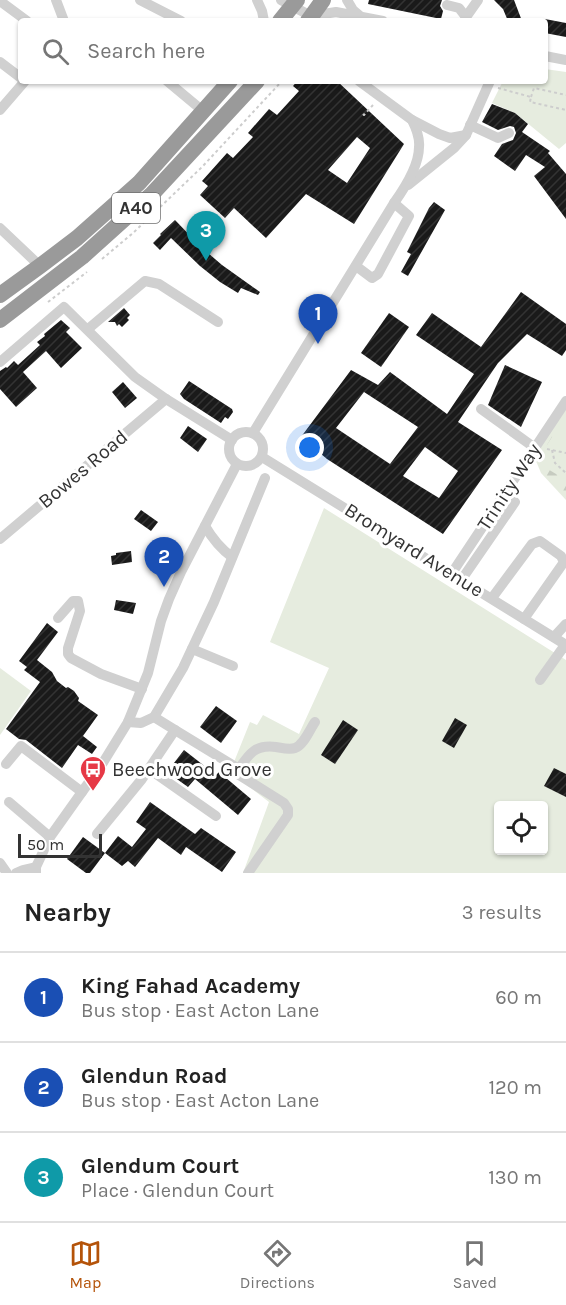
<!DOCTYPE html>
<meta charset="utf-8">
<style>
:root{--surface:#fff;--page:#f6f6f6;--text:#222;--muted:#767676;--line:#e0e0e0;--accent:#b45309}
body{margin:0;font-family:Karla,sans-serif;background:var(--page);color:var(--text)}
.controls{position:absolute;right:18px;bottom:18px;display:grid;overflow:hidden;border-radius:6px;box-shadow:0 2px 4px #0004}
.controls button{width:54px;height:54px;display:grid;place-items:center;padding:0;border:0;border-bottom:2px solid var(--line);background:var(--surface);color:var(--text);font:30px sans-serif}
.scale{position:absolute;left:18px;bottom:15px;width:84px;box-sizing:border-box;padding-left:6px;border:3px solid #333;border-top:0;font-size:16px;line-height:21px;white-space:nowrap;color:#333;-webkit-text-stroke:4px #fff;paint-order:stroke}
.you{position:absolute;left:310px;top:448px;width:21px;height:21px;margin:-15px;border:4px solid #fff;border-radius:50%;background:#1a73e8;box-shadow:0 0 0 9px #1a73e833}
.badge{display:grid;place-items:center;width:39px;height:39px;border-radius:50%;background:var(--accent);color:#fff;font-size:20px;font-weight:700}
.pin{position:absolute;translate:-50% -50px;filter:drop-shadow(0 2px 3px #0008)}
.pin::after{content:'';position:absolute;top:32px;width:21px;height:18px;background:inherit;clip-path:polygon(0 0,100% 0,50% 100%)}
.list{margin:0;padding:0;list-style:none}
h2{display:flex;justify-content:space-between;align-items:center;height:78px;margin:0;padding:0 24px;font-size:26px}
h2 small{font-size:20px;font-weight:400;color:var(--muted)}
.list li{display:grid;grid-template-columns:39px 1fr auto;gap:18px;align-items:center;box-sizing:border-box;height:90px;padding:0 24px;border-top:2px solid var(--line)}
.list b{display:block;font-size:22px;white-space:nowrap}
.list p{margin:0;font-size:20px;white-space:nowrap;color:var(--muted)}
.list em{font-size:20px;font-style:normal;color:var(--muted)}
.icon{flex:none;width:33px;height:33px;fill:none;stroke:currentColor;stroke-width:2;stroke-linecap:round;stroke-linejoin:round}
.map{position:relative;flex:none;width:566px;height:873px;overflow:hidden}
.search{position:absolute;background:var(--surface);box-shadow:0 2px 4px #0004;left:18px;right:18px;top:18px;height:66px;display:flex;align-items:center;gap:15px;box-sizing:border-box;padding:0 21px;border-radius:6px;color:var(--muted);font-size:22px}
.sheet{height:348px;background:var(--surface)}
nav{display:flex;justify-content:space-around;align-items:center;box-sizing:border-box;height:84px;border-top:2px solid var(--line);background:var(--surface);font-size:16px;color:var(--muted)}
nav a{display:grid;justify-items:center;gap:3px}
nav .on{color:var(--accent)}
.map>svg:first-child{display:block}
.forest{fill:url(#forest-firs)}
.green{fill:#e6ecdf;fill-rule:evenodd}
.building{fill:url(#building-hatch);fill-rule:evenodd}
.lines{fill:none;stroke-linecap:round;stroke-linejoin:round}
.path{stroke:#cdcdcd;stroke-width:2;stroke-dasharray:3 3;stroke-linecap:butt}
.minor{stroke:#d0d0d0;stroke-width:10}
.highway{stroke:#9a9a9a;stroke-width:16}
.labels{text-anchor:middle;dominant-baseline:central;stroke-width:6;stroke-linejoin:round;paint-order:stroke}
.shield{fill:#fff;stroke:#707070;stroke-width:1.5}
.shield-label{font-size:18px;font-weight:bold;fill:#333}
.street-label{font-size:20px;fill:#333;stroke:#fff}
.poi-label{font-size:20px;fill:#333;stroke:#fff;text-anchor:start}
</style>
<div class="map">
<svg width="566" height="873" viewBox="0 0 566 873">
<defs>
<pattern id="forest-firs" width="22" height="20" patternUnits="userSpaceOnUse" patternTransform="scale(1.5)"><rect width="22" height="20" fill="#e6ecdf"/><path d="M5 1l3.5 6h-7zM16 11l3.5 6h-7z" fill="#c6cbc0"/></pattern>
<pattern id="building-hatch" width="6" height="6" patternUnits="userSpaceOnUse" patternTransform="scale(1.5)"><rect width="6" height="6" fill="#1a1a1a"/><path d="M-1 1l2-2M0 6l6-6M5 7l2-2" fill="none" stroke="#333"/></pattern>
</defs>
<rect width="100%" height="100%" fill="#fff"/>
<polygon class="forest" points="566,407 566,500 541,473 534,456"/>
<g class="green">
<polygon points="545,69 566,72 566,143 559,149 515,113 492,103 503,81 545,81"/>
<polygon points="566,415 566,480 536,462"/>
<path d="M 324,508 L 566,660 L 566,873 L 243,873 L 269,802 L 230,772 L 250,722 L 257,725 L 263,715 L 299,734 L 329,668 L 270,642 ZM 498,806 L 544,806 L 544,850 L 498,850 Z"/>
<polygon points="0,668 31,691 0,735"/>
</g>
<g class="building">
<polygon points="369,0 442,0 440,6 443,11 441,19 368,4"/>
<polygon points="494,0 514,0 522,21 508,21 503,9"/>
<polygon points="545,19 566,23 566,37 545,33"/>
<path d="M 297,81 L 337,81 L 404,144 L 354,224 L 306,194 L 266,238 L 234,208 L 225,218 L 200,195 L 208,186 L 202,181 L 227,153 L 233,158 L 253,137 L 248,133 L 269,109 L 277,115 L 299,91 L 293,86 ZM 357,137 L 370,148 L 347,183 L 328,170 Z"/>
<polygon points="492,104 515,113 528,124 522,132 550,151 548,153 566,174 566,219 534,176 545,167 526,155 515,171 494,156 502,144 513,140 516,133 514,127 510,126 498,130 482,122"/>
<polygon points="434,202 445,210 408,276 401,272 411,254 407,252 429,208"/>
<polygon points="175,220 201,247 222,265 260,292 258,295 241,288 238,293 220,282 200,266 171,238 160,250 153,243 161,235 160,234"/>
<path d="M 521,292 L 566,324 L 566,350 L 562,356 L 527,334 L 498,363 L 458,422 L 502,450 L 443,534 L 327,459 L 301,437 L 351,370 L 378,385 L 390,372 L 447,414 L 474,374 L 416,335 L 432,313 L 481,347 ZM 364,392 L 418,427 L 390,464 L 336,428 ZM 425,447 L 458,471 L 439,498 L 403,476 Z"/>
<polygon points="124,308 130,315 127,318 129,320 122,327 119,324 117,326 115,322 108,322"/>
<polygon points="389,313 409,327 381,367 361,353"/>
<polygon points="61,320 70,328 66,332 82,348 61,368 46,351 23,372 37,388 16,407 0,389 0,371 6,367 7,368 14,361 18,365 40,345 37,342 45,336 44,334"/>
<polygon points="505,365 542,382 521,427 488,405"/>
<polygon points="189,381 232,409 233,412 228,419 225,417 221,423 184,399 180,394"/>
<polygon points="123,382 137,398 125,408 112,392"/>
<polygon points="188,426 207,439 198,452 180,438"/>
<polygon points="141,510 158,522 151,531 134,519"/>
<polygon points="131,551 132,562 112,565 111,556 116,555 116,553"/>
<polygon points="116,600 136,603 133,614 114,610"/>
<polygon points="47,623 58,632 37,660 52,672 57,681 66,688 68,687 74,691 79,698 78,701 98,715 83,736 97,747 92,754 78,745 62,768 26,740 19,739 6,729 40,682 24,670 27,667 19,661"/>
<polygon points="216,706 237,721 221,743 200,727"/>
<polygon points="455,718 467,725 454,748 442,741"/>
<polygon points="343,720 358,730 335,764 321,755"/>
<polygon points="184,750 216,775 219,772 251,799 238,815 195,779 188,787 167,772"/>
<polygon points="554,768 566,774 566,797 544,786"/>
<polygon points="150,802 195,834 201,828 236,852 222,872 186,847 181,855 158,838 135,867 128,861 122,866 105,853 118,836 132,847 146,829 136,822"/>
<polygon points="83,837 105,853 90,873 86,873 67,859"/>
</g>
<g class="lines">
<g class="path">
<polyline points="498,88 531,97 530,102 566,110"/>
<polyline points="531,97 534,88 566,95"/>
<polyline points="363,114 364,115 373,105"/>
<polyline points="102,259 133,233 202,167 282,81"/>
<polyline points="48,302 87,272"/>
<polyline points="547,449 566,453"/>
<polyline points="552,450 555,463 566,473"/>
</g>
<g class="minor">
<polyline points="56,0 64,21"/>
<polyline points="140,0 181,21"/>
<polyline points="257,0 262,11 264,21"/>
<polyline points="281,0 311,16 314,21"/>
<polyline points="347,0 353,10 359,15"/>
<polyline points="0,1 27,21"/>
<polyline points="447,5 459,8 466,17"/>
<polyline points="311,16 336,12 383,21"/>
<polyline points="465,21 466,17 478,0"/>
<polyline points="545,56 566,60"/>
<polyline points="0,62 21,78"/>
<polyline points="167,81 203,111"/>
<polyline points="359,81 412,120 439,134 450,138 466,135"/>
<polyline points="0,110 25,81"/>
<polyline points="470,125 498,138 509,133"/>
<polyline points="408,185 454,148 466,135 490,81"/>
<polyline points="0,228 40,266"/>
<polyline points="356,266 372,278 378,274 409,216 394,203"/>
<polyline points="88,329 145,281 159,284 218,322"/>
<polyline points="0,362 64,307 135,377 166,399 232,440"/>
<polyline points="481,409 535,448"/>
<circle cx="246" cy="449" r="17"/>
<path d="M 253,433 L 394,203 C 404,189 419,165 419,147 C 420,138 416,128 412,120"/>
<polyline points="262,457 566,645"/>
<path d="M 205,526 C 212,538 221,549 232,557"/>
<polyline points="0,539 166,399"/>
<polyline points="452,573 566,401"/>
<polyline points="462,579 515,502"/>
<polyline points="492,598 532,544 540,541 561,556 564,562 524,619"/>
<polyline points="58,618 73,601 78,601 80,611 68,648 68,654 71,658 101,674 142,689"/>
<polyline points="554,637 566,624"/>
<polyline points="192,649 233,666"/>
<polyline points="540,680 565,645"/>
<polyline points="128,722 141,723 154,717 183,668 214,602 265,478"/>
<polyline points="175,730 239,769"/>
<polyline points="6,764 21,746 82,792"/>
<polyline points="149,769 216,816"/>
<polyline points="9,802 50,837"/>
<polyline points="97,834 142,779 175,730 154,717"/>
<polyline points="0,863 7,873"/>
<polyline points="16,873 23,870 36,867"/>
<polyline points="36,873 36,867 50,837 104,761 128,722 148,673 161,621 169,599 181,572 237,464"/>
<path d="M 248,873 L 288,815 L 288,809 L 284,803 L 236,773 C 248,756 253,744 276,747 C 282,748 290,750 295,748 C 304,745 310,729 315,722"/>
</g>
<g class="highway">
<polyline points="280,21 297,0"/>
<polyline points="308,21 323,0"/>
<polyline points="0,295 40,266 77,238 139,183 230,81"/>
<polyline points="0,320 82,257 152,194 257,81"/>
</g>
</g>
<defs>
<g id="bus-pin" transform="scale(1.35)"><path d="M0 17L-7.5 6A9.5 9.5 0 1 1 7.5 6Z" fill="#e63946" stroke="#fff"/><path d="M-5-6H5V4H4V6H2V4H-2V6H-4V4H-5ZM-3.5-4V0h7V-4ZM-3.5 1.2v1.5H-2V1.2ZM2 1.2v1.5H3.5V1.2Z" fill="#fff"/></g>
</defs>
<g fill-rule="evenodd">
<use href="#bus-pin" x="93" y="769"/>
</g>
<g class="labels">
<rect class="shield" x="112" y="193" width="48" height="30" rx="4.5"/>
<g class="shield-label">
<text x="136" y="208">A40</text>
</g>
<g class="street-label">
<text transform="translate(83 469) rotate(-40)">Bowes Road</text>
<text transform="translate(509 487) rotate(-57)">Trinity Way</text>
<text transform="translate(414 550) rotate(32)">Bromyard Avenue</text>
</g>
<g class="poi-label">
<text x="112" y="769">Beechwood Grove</text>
</g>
</g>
</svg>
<div class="controls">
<button><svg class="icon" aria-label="locate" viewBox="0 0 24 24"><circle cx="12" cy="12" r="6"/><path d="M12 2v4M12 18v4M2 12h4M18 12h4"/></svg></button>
</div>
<div class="scale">50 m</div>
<div class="you"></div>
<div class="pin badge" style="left:318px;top:344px;background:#1a4fb4">1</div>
<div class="pin badge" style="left:164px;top:587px;background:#1a4fb4">2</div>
<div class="pin badge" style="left:206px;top:261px;background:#0f9aa8">3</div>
<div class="search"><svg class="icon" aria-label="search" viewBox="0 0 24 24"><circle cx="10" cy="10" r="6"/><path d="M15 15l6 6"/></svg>Search here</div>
</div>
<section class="sheet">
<h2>Nearby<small>3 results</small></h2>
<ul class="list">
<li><span class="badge" style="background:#1a4fb4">1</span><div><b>King Fahad Academy</b><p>Bus stop · East Acton Lane</p></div><em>60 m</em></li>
<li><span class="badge" style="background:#1a4fb4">2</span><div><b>Glendun Road</b><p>Bus stop · East Acton Lane</p></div><em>120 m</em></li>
<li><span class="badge" style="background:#0f9aa8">3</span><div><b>Glendum Court</b><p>Place · Glendun Court</p></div><em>130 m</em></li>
</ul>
</section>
<nav>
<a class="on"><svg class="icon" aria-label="map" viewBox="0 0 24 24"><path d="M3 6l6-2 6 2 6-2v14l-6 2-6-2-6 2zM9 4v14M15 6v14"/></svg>Map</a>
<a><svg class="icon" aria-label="directions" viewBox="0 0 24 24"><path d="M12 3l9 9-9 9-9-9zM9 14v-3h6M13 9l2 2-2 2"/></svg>Directions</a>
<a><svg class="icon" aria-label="saved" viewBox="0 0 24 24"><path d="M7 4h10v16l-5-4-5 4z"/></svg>Saved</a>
</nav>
